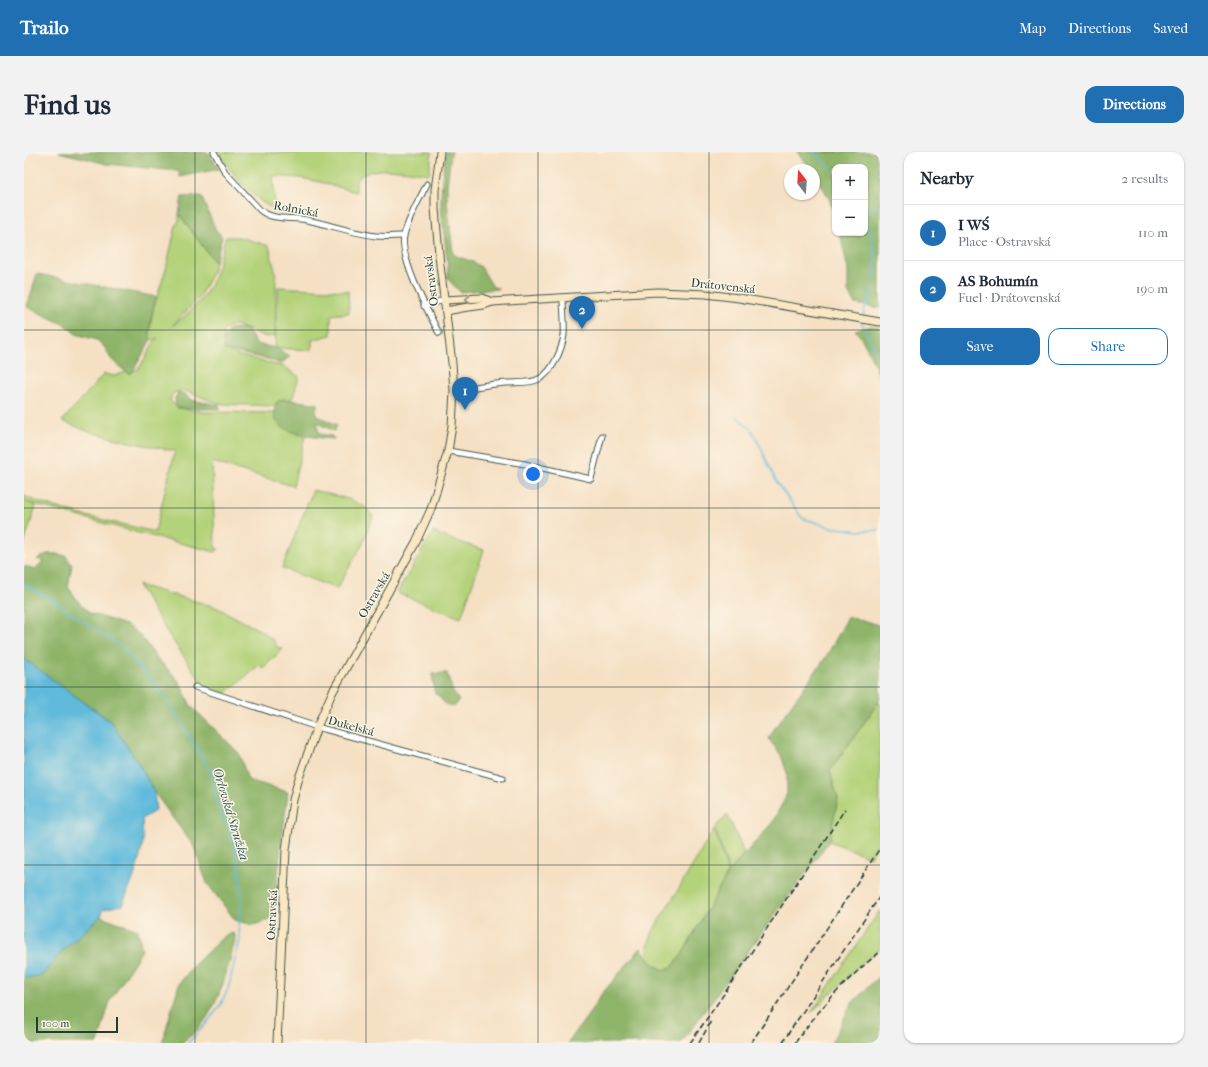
<!DOCTYPE html>
<meta charset="utf-8">
<style>
:root{--surface:#fff;--page:#f2f2f3;--text:#1f2937;--muted:#747a83;--line:#e0e1e3;--accent:#1f6fb2}
body{margin:0;font-family:"IM FELL French Canon",serif;background:var(--page);color:var(--text)}
.controls{position:absolute;right:12px;top:12px;display:grid;overflow:hidden;border-radius:8px;box-shadow:0 1px 3px #0004}
.controls button{width:36px;height:36px;display:grid;place-items:center;padding:0;border:0;border-bottom:1px solid var(--line);background:var(--surface);color:var(--text);font:20px sans-serif}
.compass{position:absolute;left:760px;top:12px;width:36px;height:36px;border-radius:50%;background:var(--surface);box-shadow:0 1px 3px #0004;rotate:343deg}
.scale{position:absolute;left:12px;bottom:10px;width:82px;box-sizing:border-box;padding-left:4px;border:2px solid #1f3d34;border-top:0;font-size:11px;line-height:14px;white-space:nowrap;color:#1f3d34;-webkit-text-stroke:3px #fcf5e5;paint-order:stroke}
.you{position:absolute;left:509px;top:322px;width:14px;height:14px;margin:-10px;border:3px solid #fff;border-radius:50%;background:#1a73e8;box-shadow:0 0 0 6px #1a73e833}
.badge{display:grid;place-items:center;width:26px;height:26px;border-radius:50%;background:var(--accent);color:#fff;font-size:13px;font-weight:700}
.pin{position:absolute;translate:-50% -33px;filter:drop-shadow(0 1px 2px #0008)}
.pin::after{content:'';position:absolute;top:21px;width:14px;height:12px;background:inherit;clip-path:polygon(0 0,100% 0,50% 100%)}
.list{margin:0;padding:0;list-style:none}
h2{display:flex;justify-content:space-between;align-items:center;height:52px;margin:0;padding:0 16px;font-size:17px}
h2 small{font-size:13px;font-weight:400;color:var(--muted)}
.list li{display:grid;grid-template-columns:26px 1fr auto;gap:12px;align-items:center;box-sizing:border-box;height:56px;padding:0 16px;border-top:1px solid var(--line)}
.list b{display:block;font-size:15px;white-space:nowrap}
.list p{margin:0;font-size:13px;white-space:nowrap;color:var(--muted)}
.list em{font-size:13px;font-style:normal;color:var(--muted)}
.actions{display:flex;gap:8px;padding:12px 16px}
.actions a{flex:1;padding:9px 0;border:1px solid var(--accent);border-radius:12px;text-align:center;font-size:14px;color:var(--accent)}
.actions .main{background:var(--accent);color:#fff}
.map{position:relative;flex:none;width:856px;height:891px;overflow:hidden;border-radius:12px}
header{display:flex;align-items:center;gap:24px;box-sizing:border-box;height:56px;padding:0 20px;background:var(--accent);color:#fff}
header strong{font-size:19px}
nav{display:flex;gap:22px;margin-inline-start:auto;font-size:14px}
.intro{display:flex;align-items:center;justify-content:space-between;box-sizing:border-box;height:96px;padding:0 24px}
h1{margin:0;font-size:28px}
.button{padding:10px 18px;border-radius:12px;background:var(--accent);color:#fff;font-size:14px;font-weight:700}
main{display:flex;gap:24px;padding:0 24px}
aside{flex:1;background:var(--surface);border-radius:12px;box-shadow:0 1px 3px #0004}
.map>svg:first-child{display:block}
.green{fill:#b3d279;stroke:#698856}
.forest{fill:#8eb469;stroke:#56784e}
.water{fill:#5ebadc;stroke:#3e7c88}
.lines{fill:none;stroke-linecap:round;stroke-linejoin:round}
.stream{stroke:#5ebadc;stroke-width:1.5}
.street-casing{stroke:#3f554a;stroke-width:7}
.secondary-casing{stroke:#3f554a;stroke-width:9}
.street{stroke:#fff;stroke-width:5}
.secondary{stroke:#fbe7c3;stroke-width:7}
.rail{stroke:#1f3d34;stroke-width:1.5;stroke-dasharray:6 3;stroke-linecap:butt}
.oneway{stroke:#8d927c}
.grid{fill:none;stroke:#1f3d34;stroke-width:1;stroke-opacity:0.55}
.labels{text-anchor:middle;dominant-baseline:central;stroke-width:3;stroke-linejoin:round;paint-order:stroke}
.street-label{font-size:12px;fill:#1f3d34;stroke:#fcf5e5}
.water-label{font-size:13px;font-style:italic;fill:#2f5c5e;stroke:#fcf5e5}
</style>
<header>
<strong>Trailo</strong>
<nav><a>Map</a><a>Directions</a><a>Saved</a></nav>
</header>
<div class="intro"><h1>Find us</h1><a class="button">Directions</a></div>
<main>
<div class="map">
<svg width="856" height="891" viewBox="0 0 856 891">
<rect width="100%" height="100%" fill="#fcf5e5"/>
<filter id="ink" filterUnits="userSpaceOnUse"><feTurbulence type="fractalNoise" baseFrequency=".025" numOctaves="2"/><feDisplacementMap in="SourceGraphic" scale="8" xChannelSelector="R" yChannelSelector="G"/><feConvolveMatrix kernelMatrix="1 2 1 2 8 2 1 2 1" color-interpolation-filters="sRGB"/></filter>
<filter id="wash" filterUnits="userSpaceOnUse"><feTurbulence type="fractalNoise" baseFrequency=".012" numOctaves="4" result="noise"/><feDisplacementMap in="SourceGraphic" scale="16" xChannelSelector="R" yChannelSelector="G"/><feGaussianBlur stdDeviation="0.9" result="paint"/><feColorMatrix in="noise" values="0 0 0 0 0 0 0 0 0 0 0 0 0 0 0 0 0 1.4 0 .05"/><feComposite in="paint" operator="in"/></filter>
<g filter="url(#wash)">
<rect width="100%" height="100%" fill="#f5e0c4"/>
<g class="green">
<path d="M 194,0 L 276,1 L 277,0 L 408,0 L 405,22 C 384,19 348,11 332,28 L 332,40 L 296,30 L 276,26 L 249,24 L 251,57 C 234,53 202,15 194,0 Z"/>
<path d="M 155,62 L 191,111 L 188,121 L 174,147 L 147,175 C 169,158 185,143 194,115 C 197,105 198,94 202,85 L 216,85 L 245,94 L 252,123 L 251,184 L 242,185 L 212,173 L 206,174 L 199,180 L 200,198 L 213,203 L 261,215 L 275,225 L 269,245 L 266,247 L 254,249 L 250,254 L 196,252 L 159,238 L 149,241 L 146,248 L 153,256 L 178,260 L 251,261 L 251,267 L 274,282 L 281,284 L 269,334 L 188,310 L 191,396 L 195,397 L 192,400 L 111,380 L 2,350 L 12,354 L 0,392 L 0,344 L 14,350 L 58,363 L 131,380 L 151,299 L 105,290 L 66,280 L 38,269 L 80,222 L 90,224 L 102,220 L 106,222 L 116,215 L 130,190 L 134,186 L 129,188 L 125,185 L 125,182 L 130,154 L 142,117 L 152,73 L 155,69 Z"/>
<polygon points="254,135 324,139 325,161 307,163 307,183 288,188 288,198 251,196"/>
<polygon points="289,338 324,347 340,354 349,364 339,391 313,437 258,416"/>
<polygon points="409,380 426,387 460,398 437,466 373,441"/>
<polygon points="114,433 192,455 239,480 250,489 253,495 259,497 239,516 235,513 202,541 182,535 178,531 143,480"/>
<polygon points="854,551 856,551 856,689 846,705 805,689 814,647 806,619"/>
<polygon points="703,662 720,701 705,720 691,676"/>
<path d="M 690,677 L 704,721 L 657,804 L 649,814 L 640,818 C 631,813 623,809 624,798 C 624,782 641,759 649,746 C 663,723 677,700 690,677 Z"/>
<polygon points="856,758 856,797 838,811 787,861"/>
</g>
<g class="forest">
<polygon points="35,0 184,0 195,17 156,25 155,20 153,19 83,12"/>
<path d="M 422,0 L 429,0 L 427,2 L 423,33 L 423,48 L 429,101 L 430,103 L 449,110 L 457,115 L 469,135 L 475,136 L 473,137 L 436,140 L 424,127 C 424,101 418,76 417,50 C 417,33 419,16 422,0 Z"/>
<polygon points="773,0 851,0 856,30 856,156 831,152 824,140 824,118 816,81 841,81 841,15 811,15 811,64 805,46 790,21 790,18 788,18"/>
<polygon points="177,44 192,78 198,85 191,111 155,62 158,45"/>
<path d="M 13,122 L 133,145 C 130,153 122,180 127,187 L 109,219 L 106,222 L 98,217 L 87,207 L 81,196 L 73,188 L 52,182 L 41,173 L 3,155 Z"/>
<path d="M 848,174 L 856,176 L 856,225 C 850,213 840,186 831,178 Z"/>
<polygon points="217,176 224,178 232,192 251,196 266,204 257,212 248,208 200,198 199,189 205,177"/>
<polygon points="154,241 160,241 167,248 195,253 196,257 153,256 152,254 151,246"/>
<path d="M 260,247 L 295,252 L 292,256 L 292,263 L 313,273 L 310,279 L 293,271 L 295,282 L 308,284 L 310,287 C 296,286 256,283 251,266 C 250,264 250,260 251,257 C 251,250 254,249 260,247 Z"/>
<polygon points="23,402 32,402 42,404 48,413 44,435 57,453 66,461 102,473 115,482 132,505 155,529 167,554 215,601 224,628 264,640 258,685 249,767 229,773 211,768 183,731 169,693 151,669 130,640 115,612 86,569 0,507 0,414 11,417 19,409 13,407"/>
<polygon points="824,465 846,470 856,474 856,545 854,551 806,619 814,647 805,689 657,891 544,891 567,859 576,844 617,796 630,813 640,818 649,814 657,804 704,721 748,671 763,642 763,621 757,603 745,587 750,577 802,505"/>
<path d="M 423,521 L 429,540 L 435,549 L 430,555 C 422,554 418,549 414,543 L 411,542 L 408,522 Z"/>
<polygon points="77,764 114,778 118,798 86,849 74,891 0,891 0,826 18,823 37,800"/>
<path d="M 209,781 L 211,783 L 211,788 C 203,819 196,852 174,877 C 170,882 163,886 158,891 L 138,891 L 155,832 L 170,813 L 199,785 Z"/>
<polygon points="856,823 856,891 807,891 828,851"/>
</g>
<path class="water" d="M 0,507 L 86,569 L 115,612 L 130,640 L 132,658 L 118,667 C 118,674 119,682 119,689 C 116,711 107,734 98,753 L 80,757 L 77,764 L 37,800 L 18,823 L 0,826 Z"/>
<g class="lines">
<g class="stream">
<polyline points="790,0 811,20"/>
<polyline points="842,57 856,55"/>
<path d="M 839,165 C 840,154 847,144 850,132 C 855,111 846,79 841,57"/>
<polyline points="838,169 838,172 856,209"/>
<polyline points="712,264 729,279 753,331 778,366 806,375 835,379 856,378"/>
<polyline points="0,432 31,450 98,495 141,545 184,615 190,629 192,647 197,662 203,673 211,695 217,730 217,755 215,774 216,787 204,837 196,854 180,874 164,891"/>
</g>
</g>
</g>
<g filter="url(#ink)">
<g class="lines">
<g class="street-casing">
<g id="street">
<path d="M 190,0 L 201,20 L 236,58 C 249,69 267,65 283,68 C 306,73 329,81 352,84 C 361,85 371,84 380,84"/>
<path d="M 403,32 C 395,48 385,65 380,83 C 375,106 404,160 415,181"/>
<polyline points="400,154 420,148"/>
<path d="M 430,239 C 447,236 464,232 482,231 C 492,230 506,232 515,227 C 529,220 538,197 540,183 C 541,171 539,158 539,146"/>
<polyline points="424,299 501,312 567,327 578,284"/>
<polyline points="171,535 293,575 479,626"/>
</g>
</g>
<g class="secondary-casing">
<g id="secondary">
<polyline points="420,148 458,146 468,150 634,140 682,142 715,146 856,170"/>
<polyline points="422,159 438,156 460,153 468,150"/>
<polyline points="253,891 262,698 269,648 274,629 293,575 308,541 392,390 407,357 424,299 428,274 430,239 428,211 416,113 411,57 411,38 416,0"/>
</g>
</g>
<use href="#street" class="street"/>
<use href="#secondary" class="secondary"/>
<g class="rail">
<polyline points="856,0 856,2"/>
<polyline points="666,891 702,839 821,657"/>
<polyline points="675,891 687,869"/>
<polyline points="727,891 856,696"/>
<polyline points="758,891 856,744"/>
<path d="M 771,891 C 795,857 823,826 856,800"/>
</g>
</g>
<defs><path id="oneway-chevron" d="M-2-3.5L2.5 0L-2 3.5" fill="none" stroke-width="1.6" stroke-linecap="round" stroke-linejoin="round"/></defs>
<use class="oneway" href="#oneway-chevron" transform="translate(444 147) rotate(178)"/>
</g>
<path class="grid" d="M 171,0 L 171,891M 342,0 L 342,891M 514,0 L 514,891M 685,0 L 685,891M 0,178 L 856,178M 0,356 L 856,356M 0,535 L 856,535M 0,713 L 856,713"/>
<g class="labels">
<g class="street-label">
<text transform="translate(272 57) rotate(10)">Rolnická</text>
<text transform="translate(407 129) rotate(-97)">Ostravská</text>
<text transform="translate(699 134) rotate(6)">Drátovenská</text>
<text transform="translate(350 443) rotate(-60)">Ostravská</text>
<text transform="translate(327 574) rotate(15)">Dukelská</text>
<text transform="translate(248 763) rotate(-87)">Ostravská</text>
</g>
<g class="water-label">
<text transform="translate(207 662) rotate(73)">Orlovská Stružka</text>
</g>
</g>
</svg>
<div class="controls">
<button>+</button>
<button>−</button>
</div>
<svg class="compass" viewBox="-18 -18 36 36"><path d="M0-13l5 13h-10z" fill="#e53935"/><path d="M0 13l5-13h-10z" fill="#747a83"/></svg>
<div class="scale">100 m</div>
<div class="you"></div>
<div class="pin badge" style="left:441px;top:258px">1</div>
<div class="pin badge" style="left:558px;top:177px">2</div>
</div>
<aside>
<h2>Nearby<small>2 results</small></h2>
<ul class="list">
<li><span class="badge">1</span><div><b>I WŚ</b><p>Place · Ostravská</p></div><em>110 m</em></li>
<li><span class="badge">2</span><div><b>AS Bohumín</b><p>Fuel · Drátovenská</p></div><em>190 m</em></li>
</ul>
<div class="actions"><a class="main">Save</a><a>Share</a></div>
</aside>
</main>
